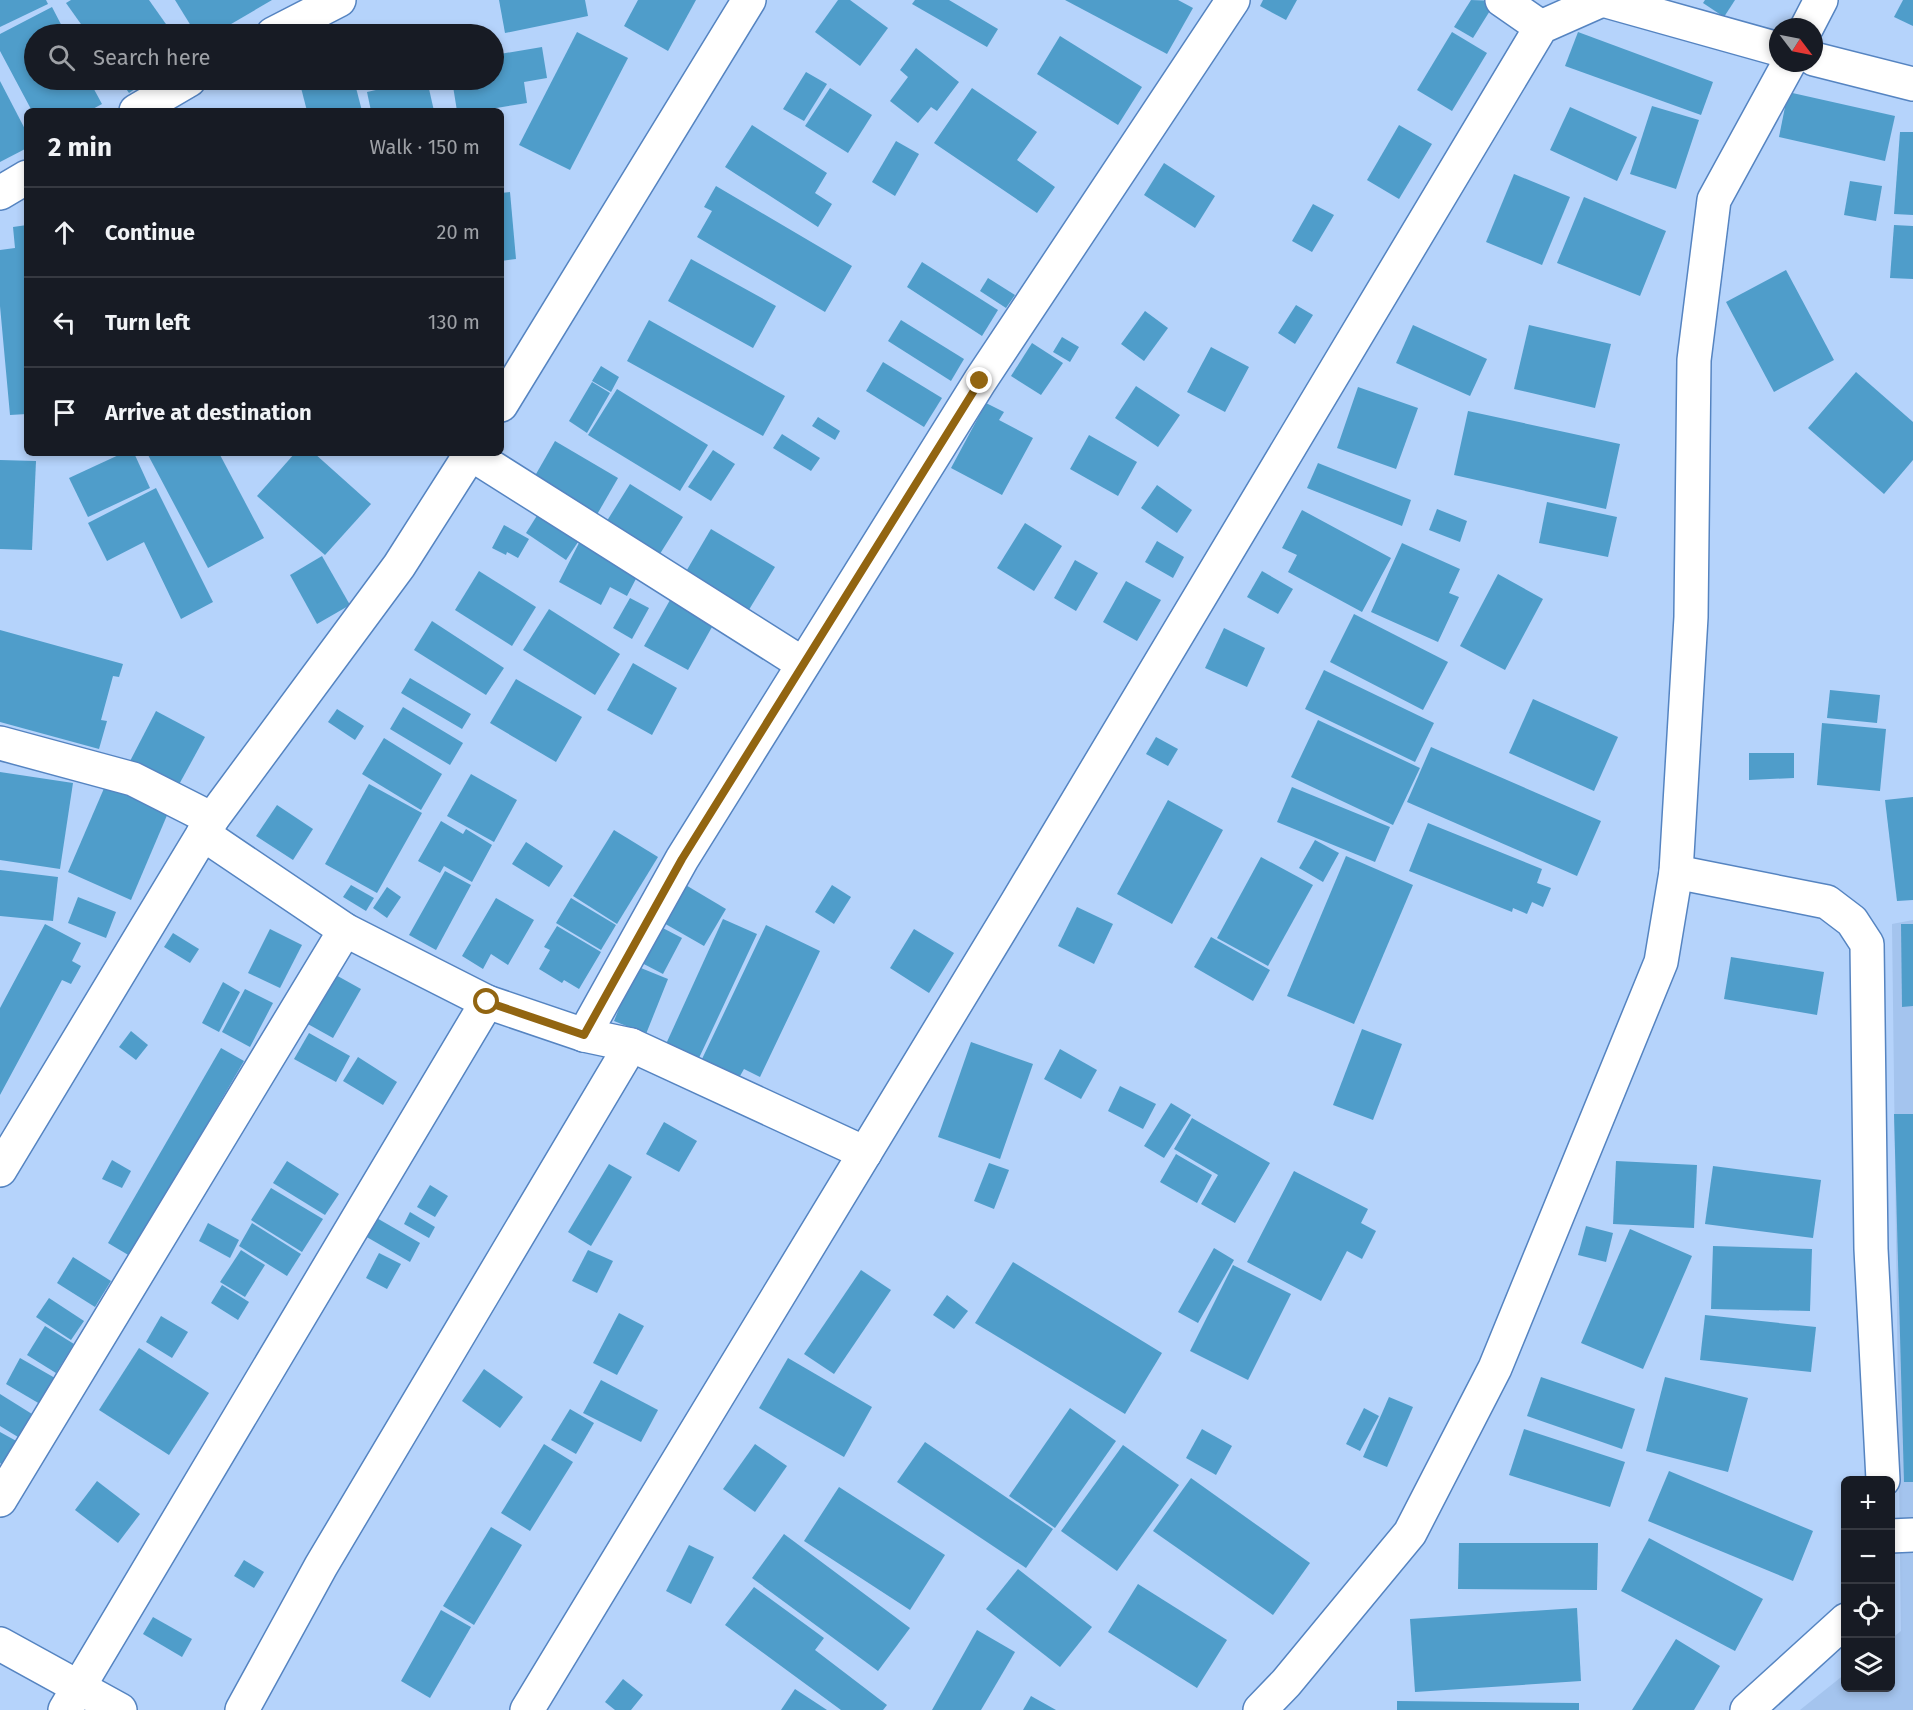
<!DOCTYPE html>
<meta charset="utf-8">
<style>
:root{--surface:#171b24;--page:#242831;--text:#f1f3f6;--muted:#9ea1a6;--line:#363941}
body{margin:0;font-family:"Fira Sans",sans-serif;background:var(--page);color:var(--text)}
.controls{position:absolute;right:18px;bottom:18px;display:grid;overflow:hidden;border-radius:9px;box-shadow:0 3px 9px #0003}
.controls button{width:54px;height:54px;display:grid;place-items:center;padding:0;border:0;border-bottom:2px solid var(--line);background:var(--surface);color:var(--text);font:30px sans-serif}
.compass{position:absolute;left:1769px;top:18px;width:54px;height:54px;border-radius:50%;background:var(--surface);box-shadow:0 3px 9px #0003;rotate:122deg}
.stop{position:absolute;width:18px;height:18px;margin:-14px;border:4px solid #926511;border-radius:50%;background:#fff}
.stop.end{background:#926511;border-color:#fff;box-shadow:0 2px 6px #0008}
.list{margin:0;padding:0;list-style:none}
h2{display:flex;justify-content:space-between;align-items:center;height:78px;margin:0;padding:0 24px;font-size:26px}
h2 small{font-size:20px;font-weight:400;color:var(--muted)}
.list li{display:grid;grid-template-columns:39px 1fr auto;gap:18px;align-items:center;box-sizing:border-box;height:90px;padding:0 24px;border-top:2px solid var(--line)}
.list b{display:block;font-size:22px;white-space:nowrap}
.list em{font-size:20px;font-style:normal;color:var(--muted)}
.icon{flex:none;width:33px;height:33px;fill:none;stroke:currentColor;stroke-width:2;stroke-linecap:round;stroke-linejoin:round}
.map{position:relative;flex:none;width:1913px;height:1710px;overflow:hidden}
.search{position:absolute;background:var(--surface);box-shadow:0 3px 9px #0003;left:24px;top:24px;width:480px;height:66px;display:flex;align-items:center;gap:15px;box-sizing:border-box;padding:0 21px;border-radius:33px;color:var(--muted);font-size:22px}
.panel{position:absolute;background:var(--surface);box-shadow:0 3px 9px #0003;left:24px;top:108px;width:480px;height:348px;border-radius:9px}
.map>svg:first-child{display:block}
.built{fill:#a4c4ee}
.building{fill:#4f9dca}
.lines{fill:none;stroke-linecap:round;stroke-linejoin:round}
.minor-casing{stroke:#5584c1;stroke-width:36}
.minor{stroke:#fff;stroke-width:33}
.route{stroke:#926511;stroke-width:8}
</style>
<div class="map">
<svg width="1913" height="1710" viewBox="0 0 1913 1710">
<rect width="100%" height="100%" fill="#b5d3fb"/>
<polygon class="built" points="1913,920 1913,1710 1800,1710 1845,1674 1846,1688 1890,1688 1891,1639 1901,1631 1892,924"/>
<g class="building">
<polygon points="0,0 46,0 48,4 0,27"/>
<polygon points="71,0 149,0 173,34 88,34 66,3"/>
<polygon points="175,0 272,0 214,34 196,34"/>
<polygon points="499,0 585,0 588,16 505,33"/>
<polygon points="638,0 696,0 668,51 624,26"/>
<polygon points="838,0 850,0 888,28 860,66 815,32"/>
<polygon points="915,0 949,0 998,29 987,47 912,4"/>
<polygon points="1065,0 1178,0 1193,8 1167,54"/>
<polygon points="1263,0 1297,0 1286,20 1260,6"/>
<polygon points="1471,0 1496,1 1473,38 1454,27"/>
<polygon points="1705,0 1735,0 1724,17 1703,3"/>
<polygon points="1903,0 1913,0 1913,26 1894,17"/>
<polygon points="52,7 66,34 34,34 34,80 89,80 102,104 89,111 32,111 0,51 0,34"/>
<polygon points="577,32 628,58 570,170 519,145"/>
<polygon points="1452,32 1487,53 1452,111 1417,90"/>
<polygon points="1578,32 1713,82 1701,115 1565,66"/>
<polygon points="1060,36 1142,87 1118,125 1037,74"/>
<polygon points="542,47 547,78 524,82 527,103 478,111 457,111 452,80 494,80 494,55"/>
<polygon points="916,48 959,82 937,111 931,107 918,123 890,101 908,77 900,70"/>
<polygon points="806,72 827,84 804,121 783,109"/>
<polygon points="120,80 148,80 129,93"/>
<polygon points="299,80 354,80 362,111 307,111"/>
<polygon points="365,80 394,80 367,87"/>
<polygon points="420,80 427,80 434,111 371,111 367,92"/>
<polygon points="0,81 27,133 27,148 0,162"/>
<polygon points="830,88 872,115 848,153 805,126"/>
<polygon points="972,88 1037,132 1017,160 1055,187 1037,213 934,143"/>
<polygon points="1788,92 1895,116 1885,161 1779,137"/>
<polygon points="1652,106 1699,120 1676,189 1630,174"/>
<polygon points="1570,107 1637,137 1617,181 1550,150"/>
<polygon points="752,125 827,173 815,193 832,204 818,227 725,167"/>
<polygon points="1399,125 1432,144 1399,199 1367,180"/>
<polygon points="1900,132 1913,132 1913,215 1894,214"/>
<polygon points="896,141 919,154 895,196 872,182"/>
<polygon points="1164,163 1215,196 1195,228 1144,195"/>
<polygon points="1514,174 1570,197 1542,265 1486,242"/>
<polygon points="1850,181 1882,186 1876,221 1844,215"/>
<polygon points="716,186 852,266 825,312 697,237 712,211 704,207"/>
<polygon points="510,192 516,259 501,261 501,193"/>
<polygon points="1584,197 1666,231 1640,296 1557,263"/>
<polygon points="1313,204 1334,215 1312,252 1292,241"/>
<polygon points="27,225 27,414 10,415 0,306 0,250 15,248 13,227"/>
<polygon points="1894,225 1913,226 1913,279 1890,278"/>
<polygon points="691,259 776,306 753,348 668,301"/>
<polygon points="922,262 998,310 982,336 907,287"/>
<polygon points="1786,270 1834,360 1774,392 1726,302"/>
<polygon points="988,278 1015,295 1006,308 980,291"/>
<polygon points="1296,305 1313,315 1295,344 1278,333"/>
<polygon points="1145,311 1168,328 1144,361 1121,344"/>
<polygon points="649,320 785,396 763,436 627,361"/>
<polygon points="901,320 964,359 951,381 888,341"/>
<polygon points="1413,325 1487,359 1470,396 1396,363"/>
<polygon points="1529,325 1611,344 1595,408 1514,389"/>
<polygon points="1062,337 1079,347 1070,362 1053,352"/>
<polygon points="1032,343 1063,363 1041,395 1011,376"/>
<polygon points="1211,347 1249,367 1225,412 1187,392"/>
<polygon points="883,362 942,398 924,427 866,391"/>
<polygon points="601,366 619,377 611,392 592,381"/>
<polygon points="1856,372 1913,422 1913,460 1884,494 1808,428"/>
<polygon points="592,382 610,393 587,433 569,421"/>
<polygon points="1136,386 1180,415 1158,447 1115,418"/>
<polygon points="1358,387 1418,408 1396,469 1337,448"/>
<polygon points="617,389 708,445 680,491 588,435"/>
<polygon points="986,403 1004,412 999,420 1033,438 1002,495 951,468"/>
<polygon points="1468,411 1620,444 1606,509 1454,475"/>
<polygon points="818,417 840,431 835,440 812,426"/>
<polygon points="782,434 820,458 811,471 773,448"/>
<polygon points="1089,435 1137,462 1118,496 1070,469"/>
<polygon points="555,441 618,478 595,518 532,481"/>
<polygon points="713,450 735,464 711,501 688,487"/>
<polygon points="123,453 134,453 150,488 88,517 69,478"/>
<polygon points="147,453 219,453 264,538 208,568"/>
<polygon points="295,453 314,453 371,504 325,555 257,496"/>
<polygon points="0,460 36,461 32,550 0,549"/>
<polygon points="1318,463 1411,500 1402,526 1307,488"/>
<polygon points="630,484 683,517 658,557 605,524"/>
<polygon points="1157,485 1192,510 1177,533 1141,508"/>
<polygon points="156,488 213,602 181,619 144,542 107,561 88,523"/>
<polygon points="1547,502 1617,517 1608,557 1539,543"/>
<polygon points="1437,509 1467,521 1460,542 1429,530"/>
<polygon points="1302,510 1391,558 1362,612 1288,572 1297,555 1282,548"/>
<polygon points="538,514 582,536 566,560 526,533"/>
<polygon points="1025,523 1062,546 1034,591 997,568"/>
<polygon points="504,525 529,539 518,558 507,552 506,555 492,548"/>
<polygon points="711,529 775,567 747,613 684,575"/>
<polygon points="580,541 639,573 627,596 610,587 601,605 559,582"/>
<polygon points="1157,541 1184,557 1173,578 1145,562"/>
<polygon points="1402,543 1460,569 1449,593 1459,597 1438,642 1371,612"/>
<polygon points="322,556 350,605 317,624 290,575"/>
<polygon points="1075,560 1098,573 1076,611 1054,598"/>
<polygon points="479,571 536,607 512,646 455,610"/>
<polygon points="1262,571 1293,589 1278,614 1247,597"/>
<polygon points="1498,574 1543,599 1505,670 1460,646"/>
<polygon points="1126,581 1161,600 1137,641 1103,622"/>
<polygon points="674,593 717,618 688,670 644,646"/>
<polygon points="630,598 649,608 632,639 613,628"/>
<polygon points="549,609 620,654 595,695 523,650"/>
<polygon points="1354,614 1448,662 1423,710 1330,662"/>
<polygon points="432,621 504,668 486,695 414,650"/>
<polygon points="1224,628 1265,648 1247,687 1205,668"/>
<polygon points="0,630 123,664 119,677 113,676 101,720 107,721 99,749 0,722"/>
<polygon points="633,663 677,688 652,735 607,710"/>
<polygon points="1324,670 1434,723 1415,762 1305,709"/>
<polygon points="410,678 471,714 462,729 401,693"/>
<polygon points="516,679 582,717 556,762 490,723"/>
<polygon points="1830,690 1880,695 1877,723 1827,718"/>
<polygon points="1533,699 1618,737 1594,791 1509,753"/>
<polygon points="403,707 463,743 450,765 390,729"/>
<polygon points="337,709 364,726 355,740 328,722"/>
<polygon points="156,711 205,737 176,790 128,765"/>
<polygon points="1318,720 1420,768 1393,825 1291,777"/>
<polygon points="1822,723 1886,729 1880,791 1817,785"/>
<polygon points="1156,737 1178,749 1168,766 1146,754"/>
<polygon points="384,738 442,774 421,810 362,774"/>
<polygon points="1431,747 1601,821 1577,876 1407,802"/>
<polygon points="1749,753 1794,753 1794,778 1749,780"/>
<polygon points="0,772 73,783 60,869 0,860"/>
<polygon points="471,774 517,800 494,842 447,816"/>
<polygon points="369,784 422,813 377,893 325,864"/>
<polygon points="105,786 168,813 131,900 68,872"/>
<polygon points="1292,787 1390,827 1375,862 1277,822"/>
<polygon points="1913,797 1913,900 1897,901 1885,800"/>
<polygon points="1168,800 1223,830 1172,924 1117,894"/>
<polygon points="277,805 313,829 293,860 256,836"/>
<polygon points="441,821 463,834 466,829 492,845 472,882 444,866 440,873 418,861"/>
<polygon points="1428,823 1542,869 1537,883 1551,888 1543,907 1532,902 1527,914 1513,908 1512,912 1409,871"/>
<polygon points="614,830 658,857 617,924 573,896"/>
<polygon points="1315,840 1339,853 1323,882 1299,868"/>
<polygon points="526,842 563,866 549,887 512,864"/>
<polygon points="1346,856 1413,885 1354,1024 1287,996"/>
<polygon points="1261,857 1313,885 1268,966 1217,938"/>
<polygon points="0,870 58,877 53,921 0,916"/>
<polygon points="445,871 471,885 436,950 409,935"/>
<polygon points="684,884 726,909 704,946 662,922"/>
<polygon points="351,885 374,898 366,911 343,897"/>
<polygon points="832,885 851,897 834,924 815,912"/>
<polygon points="387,887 401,897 387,918 373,908"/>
<polygon points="78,897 116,912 106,938 68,923"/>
<polygon points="496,898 534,920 508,965 491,954 483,969 462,956"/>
<polygon points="571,898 616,925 601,950 556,923"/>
<polygon points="1077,907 1113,924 1094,964 1058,946"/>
<polygon points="723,919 757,934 699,1058 666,1044"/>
<polygon points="45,924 81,943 72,961 81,966 71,984 62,980 0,1095 0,1008"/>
<polygon points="1901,924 1913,924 1913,1006 1902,1007"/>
<polygon points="657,925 682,938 663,974 638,961"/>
<polygon points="766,925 820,951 760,1077 744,1069 740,1076 702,1059"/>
<polygon points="557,926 601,952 579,989 564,980 562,983 539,969 550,950 544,947"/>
<polygon points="270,929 302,945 280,988 248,973"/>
<polygon points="914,929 954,953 929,993 890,968"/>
<polygon points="173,933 199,949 190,963 164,947"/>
<polygon points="1211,937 1270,970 1253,1001 1194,967"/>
<polygon points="1731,957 1824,972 1817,1015 1724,999"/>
<polygon points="636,966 668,979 646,1034 614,1021"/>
<polygon points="334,974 361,989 333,1038 306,1023"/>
<polygon points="223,982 240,992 219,1032 202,1023"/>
<polygon points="245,989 273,1003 250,1047 222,1032"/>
<polygon points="1362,1029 1402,1044 1373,1120 1333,1105"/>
<polygon points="131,1031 148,1045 136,1060 119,1047"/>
<polygon points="309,1033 350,1056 336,1082 294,1059"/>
<polygon points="971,1042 1033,1064 1000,1159 938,1137"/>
<polygon points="221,1048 244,1061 130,1256 108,1243"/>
<polygon points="1060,1049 1097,1070 1081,1099 1044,1079"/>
<polygon points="358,1057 397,1082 383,1105 343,1081"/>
<polygon points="1120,1086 1156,1104 1143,1129 1108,1111"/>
<polygon points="1171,1103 1191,1115 1164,1158 1144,1146"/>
<polygon points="1894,1114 1913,1114 1913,1482 1904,1482"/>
<polygon points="1192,1118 1270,1163 1235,1223 1201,1204 1218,1175 1174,1149"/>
<polygon points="664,1122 697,1141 679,1172 646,1154"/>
<polygon points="1176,1154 1212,1175 1197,1203 1160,1182"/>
<polygon points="112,1160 131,1171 122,1188 102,1179"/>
<polygon points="287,1161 339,1194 325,1215 273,1183"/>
<polygon points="1616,1161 1697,1165 1694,1228 1613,1224"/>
<polygon points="989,1163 1009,1170 994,1209 974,1201"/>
<polygon points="609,1164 632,1177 591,1246 568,1232"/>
<polygon points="1713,1166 1821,1180 1813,1238 1705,1224"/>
<polygon points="1294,1171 1368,1209 1361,1223 1376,1231 1362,1259 1347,1251 1321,1301 1247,1262"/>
<polygon points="430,1185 448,1196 435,1217 417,1207"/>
<polygon points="271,1188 323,1219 302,1252 251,1220"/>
<polygon points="410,1212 435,1227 429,1238 404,1224"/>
<polygon points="375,1217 420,1243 410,1262 365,1236"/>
<polygon points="208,1223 239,1240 230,1258 199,1241"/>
<polygon points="252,1223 301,1254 287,1276 239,1246"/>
<polygon points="1586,1226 1613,1233 1606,1262 1578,1255"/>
<polygon points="1630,1229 1692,1256 1643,1369 1581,1343"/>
<polygon points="1713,1246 1812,1249 1810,1311 1711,1309"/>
<polygon points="1214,1248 1234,1260 1198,1323 1178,1312"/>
<polygon points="241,1250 265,1265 245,1297 220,1282"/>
<polygon points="588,1250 613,1261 597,1293 572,1281"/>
<polygon points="379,1253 401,1264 387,1289 366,1278"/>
<polygon points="73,1257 111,1281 95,1307 57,1283"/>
<polygon points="1013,1262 1162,1353 1125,1414 975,1323"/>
<polygon points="1233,1265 1291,1294 1248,1380 1190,1351"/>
<polygon points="861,1270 891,1290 834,1374 804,1354"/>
<polygon points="222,1285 249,1302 238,1320 211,1303"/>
<polygon points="947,1295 968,1311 954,1329 933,1315"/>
<polygon points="49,1298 84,1321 71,1340 36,1317"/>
<polygon points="619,1313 644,1326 617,1375 593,1363"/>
<polygon points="1705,1315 1816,1327 1811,1372 1700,1360"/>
<polygon points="161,1316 188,1332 172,1358 146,1342"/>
<polygon points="45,1326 74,1344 56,1373 27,1355"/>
<polygon points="139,1348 209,1393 169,1455 99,1410"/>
<polygon points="20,1358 55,1378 40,1404 6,1384"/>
<polygon points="788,1358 872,1407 844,1457 759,1408"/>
<polygon points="484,1369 523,1397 500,1428 462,1401"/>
<polygon points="1541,1377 1635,1409 1622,1449 1527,1416"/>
<polygon points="1665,1377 1748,1398 1728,1472 1646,1451"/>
<polygon points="601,1380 658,1410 641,1442 583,1413"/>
<polygon points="0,1394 32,1414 18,1437 0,1426"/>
<polygon points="1389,1397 1413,1407 1387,1467 1363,1457"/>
<polygon points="1070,1408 1116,1441 1055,1528 1009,1496"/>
<polygon points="1364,1408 1379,1416 1360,1451 1346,1444"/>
<polygon points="570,1409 594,1423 576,1454 551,1440"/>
<polygon points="1202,1429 1232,1446 1216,1475 1186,1458"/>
<polygon points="1524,1429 1625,1462 1610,1507 1509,1475"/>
<polygon points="0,1432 20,1443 5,1467 0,1463"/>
<polygon points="925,1442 1053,1529 1026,1568 897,1482"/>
<polygon points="544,1444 573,1462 530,1531 501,1513"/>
<polygon points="755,1444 787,1466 755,1512 723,1489"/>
<polygon points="1123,1445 1179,1485 1117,1571 1061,1531"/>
<polygon points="1669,1471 1813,1531 1793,1581 1648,1521"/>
<polygon points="1191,1478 1310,1563 1273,1615 1153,1531"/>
<polygon points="97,1481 140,1514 118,1543 75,1510"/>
<polygon points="839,1487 945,1555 910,1610 804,1541"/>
<polygon points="491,1527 522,1545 474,1625 443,1606"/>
<polygon points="784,1534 910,1628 878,1671 752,1578"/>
<polygon points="1649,1538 1763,1599 1735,1651 1621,1591"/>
<polygon points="1459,1543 1598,1543 1597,1590 1458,1589"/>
<polygon points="689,1545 714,1557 691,1604 666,1591"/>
<polygon points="244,1560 264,1572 254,1588 234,1576"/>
<polygon points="1018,1569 1092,1627 1060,1667 986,1609"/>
<polygon points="1138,1584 1227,1640 1197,1688 1108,1632"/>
<polygon points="754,1587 824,1638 815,1650 887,1705 883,1710 841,1710 725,1625"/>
<polygon points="1577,1608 1581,1681 1415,1692 1410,1619"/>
<polygon points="441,1610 471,1627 430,1698 401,1681"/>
<polygon points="153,1617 192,1639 182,1657 143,1634"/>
<polygon points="977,1630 1015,1652 981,1710 932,1710"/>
<polygon points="1676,1639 1720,1666 1694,1710 1632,1710"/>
<polygon points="623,1679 643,1695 631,1710 615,1710 605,1702"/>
<polygon points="795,1689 827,1710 781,1710"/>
<polygon points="1031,1696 1056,1710 1023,1710"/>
<polygon points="1397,1701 1579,1703 1579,1710 1397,1710"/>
</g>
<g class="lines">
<g class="minor-casing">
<g id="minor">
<polyline points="1502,0 1541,27"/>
<polyline points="1603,0 1778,49"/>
<polyline points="1807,27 1821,0"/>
<polyline points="273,34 339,0"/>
<polyline points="1814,59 1913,84"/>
<polyline points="136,111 189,80"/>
<polyline points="0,193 27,177"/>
<polyline points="501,405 749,0"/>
<polyline points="471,454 803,664"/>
<polyline points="0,743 133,779 212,819"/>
<polyline points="203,834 345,930 487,1002 584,1035 631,1045 865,1153"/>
<polyline points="1676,872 1827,902 1852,921 1867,944 1871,1249 1883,1480"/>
<polyline points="584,1035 682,859 980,381 1233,0"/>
<polyline points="0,1170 212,819 399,566 471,453"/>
<polyline points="0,1500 345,930"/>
<polyline points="1890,1536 1913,1535"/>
<polyline points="0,1644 120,1710"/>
<polyline points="65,1710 487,1002"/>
<polyline points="242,1710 321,1566 631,1045"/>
<polyline points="527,1710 1016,904 1541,27 1602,0"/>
<polyline points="1260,1710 1286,1683 1410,1533 1495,1368 1661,962 1676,872 1691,617 1694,360 1714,200 1789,63"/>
<polyline points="1747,1710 1846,1620"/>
</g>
</g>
<use href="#minor" class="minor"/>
</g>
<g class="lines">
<polyline class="route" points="487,1002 584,1035 682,859 980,381"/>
</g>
</svg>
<div class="controls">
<button>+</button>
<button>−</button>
<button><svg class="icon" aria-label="locate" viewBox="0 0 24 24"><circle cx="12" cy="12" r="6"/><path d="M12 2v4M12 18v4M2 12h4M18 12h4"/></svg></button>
<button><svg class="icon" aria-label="layers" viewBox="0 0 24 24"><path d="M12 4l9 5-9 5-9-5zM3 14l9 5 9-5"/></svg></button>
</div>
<svg class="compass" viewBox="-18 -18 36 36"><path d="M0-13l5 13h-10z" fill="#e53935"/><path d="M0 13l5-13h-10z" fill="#9ea1a6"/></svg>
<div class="stop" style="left:487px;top:1002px"></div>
<div class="stop end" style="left:980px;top:381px"></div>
<div class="search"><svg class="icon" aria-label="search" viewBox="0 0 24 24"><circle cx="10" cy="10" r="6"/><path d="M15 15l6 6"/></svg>Search here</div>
<section class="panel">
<h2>2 min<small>Walk · 150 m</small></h2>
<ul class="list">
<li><svg class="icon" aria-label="ahead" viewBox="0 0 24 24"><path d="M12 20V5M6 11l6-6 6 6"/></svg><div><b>Continue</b></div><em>20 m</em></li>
<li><svg class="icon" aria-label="left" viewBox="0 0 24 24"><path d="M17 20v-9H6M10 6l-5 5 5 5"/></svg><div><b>Turn left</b></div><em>130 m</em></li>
<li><svg class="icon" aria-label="arrive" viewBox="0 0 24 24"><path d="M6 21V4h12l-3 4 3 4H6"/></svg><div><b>Arrive at destination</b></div></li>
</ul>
</section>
</div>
